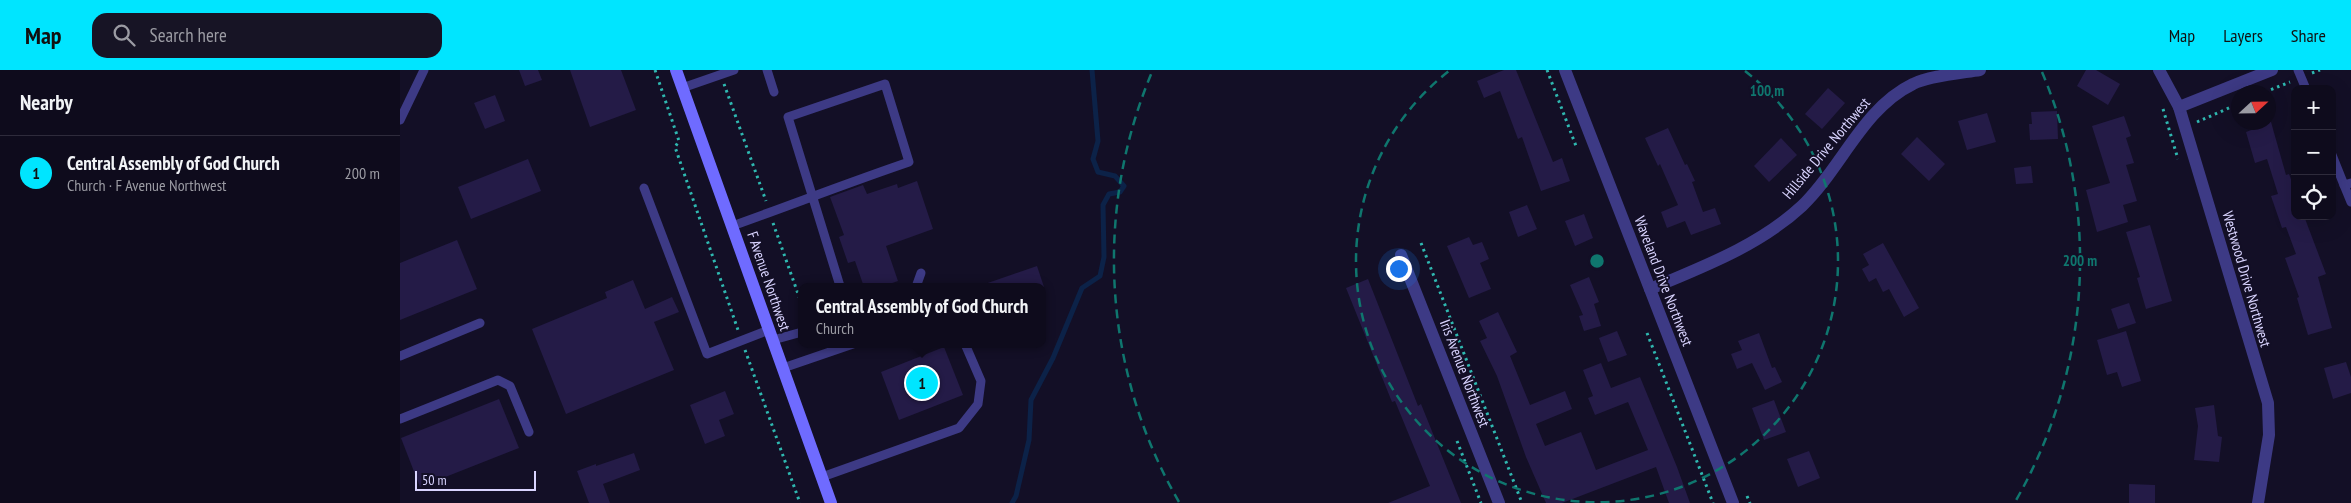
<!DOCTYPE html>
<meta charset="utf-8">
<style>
:root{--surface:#0e0b1c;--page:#171425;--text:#f1f3f6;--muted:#9b9ba3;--line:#2e2b3b;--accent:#00e5ff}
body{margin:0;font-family:"PT Sans Narrow",sans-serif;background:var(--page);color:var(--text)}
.controls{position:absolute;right:15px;top:15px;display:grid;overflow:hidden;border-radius:10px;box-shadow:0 5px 20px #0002}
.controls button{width:45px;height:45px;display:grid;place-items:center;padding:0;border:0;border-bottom:1px solid var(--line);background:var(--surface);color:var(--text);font:25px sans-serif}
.compass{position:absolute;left:1831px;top:15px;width:45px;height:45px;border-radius:50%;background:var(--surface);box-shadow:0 5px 20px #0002;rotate:68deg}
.scale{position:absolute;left:15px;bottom:12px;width:121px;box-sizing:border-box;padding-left:5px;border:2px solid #d9d4ff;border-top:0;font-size:14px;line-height:18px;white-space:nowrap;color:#d9d4ff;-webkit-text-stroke:4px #130f26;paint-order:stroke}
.you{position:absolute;left:998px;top:198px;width:18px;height:18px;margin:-12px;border:4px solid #fff;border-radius:50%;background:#1a73e8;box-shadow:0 0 0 8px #1a73e833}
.badge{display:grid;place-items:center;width:32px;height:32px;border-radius:50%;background:var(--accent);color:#111;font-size:16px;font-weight:700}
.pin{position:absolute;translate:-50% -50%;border:2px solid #fff;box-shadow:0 1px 5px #0006}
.popup{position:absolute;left:398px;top:213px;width:248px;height:65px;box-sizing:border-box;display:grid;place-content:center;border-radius:10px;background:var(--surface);filter:drop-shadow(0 1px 4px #0005);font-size:16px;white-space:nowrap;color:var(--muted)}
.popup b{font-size:19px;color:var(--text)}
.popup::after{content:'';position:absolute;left:50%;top:100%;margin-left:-10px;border:10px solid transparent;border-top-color:var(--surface)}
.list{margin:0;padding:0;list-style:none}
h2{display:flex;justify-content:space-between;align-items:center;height:65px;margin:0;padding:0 20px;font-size:21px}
h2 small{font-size:16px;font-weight:400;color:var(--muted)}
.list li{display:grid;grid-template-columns:32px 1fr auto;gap:15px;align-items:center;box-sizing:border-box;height:75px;padding:0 20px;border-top:1px solid var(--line)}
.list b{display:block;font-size:19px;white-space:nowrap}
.list p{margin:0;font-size:16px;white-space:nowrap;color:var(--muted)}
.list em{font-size:16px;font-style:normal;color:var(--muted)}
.icon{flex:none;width:28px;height:28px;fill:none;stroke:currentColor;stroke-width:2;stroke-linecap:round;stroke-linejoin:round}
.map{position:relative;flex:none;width:1951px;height:433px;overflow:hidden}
header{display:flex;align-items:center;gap:30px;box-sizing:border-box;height:70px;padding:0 25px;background:var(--accent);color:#111}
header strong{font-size:24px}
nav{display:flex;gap:28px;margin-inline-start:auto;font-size:18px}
.search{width:350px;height:45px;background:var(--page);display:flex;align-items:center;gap:12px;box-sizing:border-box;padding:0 18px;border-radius:15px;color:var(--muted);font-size:19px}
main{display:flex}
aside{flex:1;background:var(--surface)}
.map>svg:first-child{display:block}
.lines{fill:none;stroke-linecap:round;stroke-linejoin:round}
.stream{stroke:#0c2248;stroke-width:5}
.building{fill:#241b47}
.path{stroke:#2fb8b0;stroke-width:3;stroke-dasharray:2.5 4;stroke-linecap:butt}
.service{stroke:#3d3a85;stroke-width:9}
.minor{stroke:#3d3a85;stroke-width:12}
.secondary{stroke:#6f6bff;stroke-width:12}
.ring{fill:none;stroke:#0f766e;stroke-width:2.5;stroke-dasharray:9 6}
.labels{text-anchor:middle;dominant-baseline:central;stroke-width:4;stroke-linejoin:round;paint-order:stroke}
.street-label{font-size:15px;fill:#d9d4ff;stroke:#130f26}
.centre{fill:#0f766e;stroke:#130f26;stroke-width:2.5}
.ring-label{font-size:15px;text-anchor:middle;font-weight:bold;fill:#0f766e;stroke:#130f26;stroke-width:4;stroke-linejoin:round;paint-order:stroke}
</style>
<header>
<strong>Map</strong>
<div class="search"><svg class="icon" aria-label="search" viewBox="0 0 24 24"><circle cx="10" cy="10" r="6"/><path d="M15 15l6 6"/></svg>Search here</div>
<nav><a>Map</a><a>Layers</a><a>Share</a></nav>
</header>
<main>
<aside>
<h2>Nearby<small></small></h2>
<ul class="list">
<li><span class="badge">1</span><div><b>Central Assembly of God Church</b><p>Church · F Avenue Northwest</p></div><em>200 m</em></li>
</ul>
</aside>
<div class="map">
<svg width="1951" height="433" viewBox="0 0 1951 433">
<rect width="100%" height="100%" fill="#130f26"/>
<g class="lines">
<polyline class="stream" points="612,433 616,426 629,370 631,330 653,288 682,218 700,206 704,187 703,135 709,124 720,122 724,116 715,106 698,102 693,89 698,71 692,0"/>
</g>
<g class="building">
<polygon points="119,0 138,0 142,10 125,16"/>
<polygon points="170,0 221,0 236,40 190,57"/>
<polygon points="1104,0 1116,0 1153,92 1162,88 1170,111 1141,121 1122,67 1118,69 1100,21 1084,28 1077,11"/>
<polygon points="1686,0 1696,0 1720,14 1708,35 1677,16"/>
<polygon points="1428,18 1445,33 1422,59 1405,44"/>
<polygon points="95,25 105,51 85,59 74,33"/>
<polygon points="1657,41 1658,69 1630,70 1629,54 1632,54 1631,42"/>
<polygon points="1587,43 1596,72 1567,80 1558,51"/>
<polygon points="1724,46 1731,66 1726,68 1734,93 1726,95 1737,131 1723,135 1728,152 1697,162 1686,120 1710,113 1692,56"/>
<polygon points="1851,52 1871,52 1886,105 1889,104 1895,120 1895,146 1904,146 1926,204 1918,207 1932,258 1908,265 1897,228 1899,227 1885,188 1896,184 1886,157 1882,158 1871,126 1878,124 1867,89 1855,93 1846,62 1854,59"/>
<polygon points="1268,58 1285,95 1287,94 1295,111 1292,112 1303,142 1315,138 1321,154 1291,165 1285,151 1267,158 1261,142 1278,135 1260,94 1258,96 1245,68"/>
<polygon points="1517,67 1545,94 1529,111 1501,84"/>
<polygon points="1381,68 1397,85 1369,112 1354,96"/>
<polygon points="128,89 141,121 71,149 58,117"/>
<polygon points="1631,96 1633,113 1616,114 1614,98"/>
<polygon points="517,111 533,159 486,176 498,211 481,217 464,217 455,191 448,193 439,167 444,165 430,127 463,115 467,124 497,114 498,118"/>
<polygon points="1127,135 1137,159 1118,167 1109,142"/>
<polygon points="1184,144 1193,168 1175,176 1165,151"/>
<polygon points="1750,155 1772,231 1746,239 1737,208 1740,207 1726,162"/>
<polygon points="1069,167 1073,175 1082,172 1089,189 1080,193 1091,219 1069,228 1047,176"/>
<polygon points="57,170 77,219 0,250 0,193"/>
<polygon points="1483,173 1519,238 1504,247 1489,219 1483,222 1476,208 1469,212 1462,199 1469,195 1463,184"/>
<polygon points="637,196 644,217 582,217 582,215"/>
<polygon points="1189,207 1199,232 1194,234 1201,256 1184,261 1179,246 1183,245 1170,215"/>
<polygon points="968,209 1018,336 1021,334 1061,433 988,433 1030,416 995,331 992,332 946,218"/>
<polygon points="233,210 245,239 272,227 279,242 254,252 274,300 166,344 132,259 207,228 205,222"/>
<polygon points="1729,233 1736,253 1718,259 1711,239"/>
<polygon points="1098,242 1117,282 1110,286 1130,335 1165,321 1172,339 1136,354 1145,376 1181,362 1196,400 1248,380 1228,332 1195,345 1188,328 1193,326 1183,300 1201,293 1211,318 1240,307 1277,397 1290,433 1269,433 1256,397 1162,433 1146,433 1126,387 1097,306 1080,271 1087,268 1079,251"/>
<polygon points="1217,261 1227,285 1208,292 1199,268"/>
<polygon points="1726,261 1741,311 1722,317 1717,302 1707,305 1697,270"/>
<polygon points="1359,263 1372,298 1375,297 1382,312 1365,320 1352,293 1337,299 1331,284 1342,280 1338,271"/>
<polygon points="544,277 563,325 499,350 481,302"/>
<polygon points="1946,292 1951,307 1951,323 1933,329 1924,298"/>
<polygon points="325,321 334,344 319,350 325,366 305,374 290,335"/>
<polygon points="99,329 119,378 20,417 1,368"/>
<polygon points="1374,330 1386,362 1364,370 1352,338"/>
<polygon points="1814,335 1818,366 1822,367 1819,392 1794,390 1798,356 1795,338"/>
<polygon points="1409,381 1420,408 1398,417 1387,389"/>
<polygon points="234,383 240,400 203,414 210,433 189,433 177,401 196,394 196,396"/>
<polygon points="1729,414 1755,415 1755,433 1729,433"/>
</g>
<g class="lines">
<g class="path">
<polyline points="255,0 279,71 275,77 338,260"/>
<polyline points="1147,0 1176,76"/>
<polyline points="1912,3 1920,0"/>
<polyline points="324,14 366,131"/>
<polyline points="1865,22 1890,12"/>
<polyline points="1763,39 1778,89"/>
<polyline points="1797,52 1838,34"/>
<polyline points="373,153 402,235"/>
<polyline points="1021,173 1122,433"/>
<polyline points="1247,263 1313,433"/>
<polyline points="345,280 400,433"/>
<polyline points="1057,371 1081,433"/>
<polyline points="1347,426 1350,433"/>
</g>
<g class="service">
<polyline points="367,0 374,22"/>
<polyline points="1898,0 1906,19"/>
<polyline points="282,18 334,0"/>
<polyline points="0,50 24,0"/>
<polyline points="1932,85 1944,115 1951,113"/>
<polyline points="1944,115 1951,132"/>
<polyline points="244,118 307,284 369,260"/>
<path d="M 332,156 C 391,135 450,112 509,92 L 485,14 L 388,47 L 440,216"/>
<polyline points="516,217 521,203"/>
<polyline points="373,270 402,262"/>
<polyline points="0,286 80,253"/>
<polyline points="383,298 453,274"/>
<polyline points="0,349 98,310 110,316 129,362"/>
<polyline points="422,407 559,358 578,334 581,311 565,274"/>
</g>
<g class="minor">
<polyline points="1165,0 1333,433"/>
<polyline points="1759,0 1779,37 1868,333 1869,365 1858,433"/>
<polyline points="1779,37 1872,0"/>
<polyline points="1001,185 1099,433"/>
<path d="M 1250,219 C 1302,197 1359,176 1402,136 C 1441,99 1463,38 1513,14 C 1528,6 1562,3 1580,0"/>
</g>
<polyline class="secondary" points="276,0 431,433"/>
</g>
<g class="ring">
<path d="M1345 1A241 241 0 1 1 1049 1"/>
<path d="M779 432A483 483 0 0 1 752 2M1642 2A483 483 0 0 1 1615 432"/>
</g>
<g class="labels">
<g class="street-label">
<text transform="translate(1426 78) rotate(-50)">Hillside Drive Northwest</text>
<text transform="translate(1847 209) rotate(74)">Westwood Drive Northwest</text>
<text transform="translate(369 211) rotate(71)">F Avenue Northwest</text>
<text transform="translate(1264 211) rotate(69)">Waveland Drive Northwest</text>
<text transform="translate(1065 303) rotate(69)">Iris Avenue Northwest</text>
</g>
</g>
<circle cx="1197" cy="191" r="8" class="centre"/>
<g class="ring-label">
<text x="1367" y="26">100 m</text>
<text x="1680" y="196">200 m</text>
</g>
</svg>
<div class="controls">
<button>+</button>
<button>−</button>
<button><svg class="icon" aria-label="locate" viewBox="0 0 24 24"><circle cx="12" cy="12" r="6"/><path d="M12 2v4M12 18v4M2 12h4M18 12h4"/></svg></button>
</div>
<svg class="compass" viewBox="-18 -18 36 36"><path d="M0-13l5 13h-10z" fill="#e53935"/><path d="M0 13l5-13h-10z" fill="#9b9ba3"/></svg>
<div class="scale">50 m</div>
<div class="you"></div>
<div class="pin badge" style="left:522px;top:313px">1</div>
<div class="popup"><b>Central Assembly of God Church</b>Church</div>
</div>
</main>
